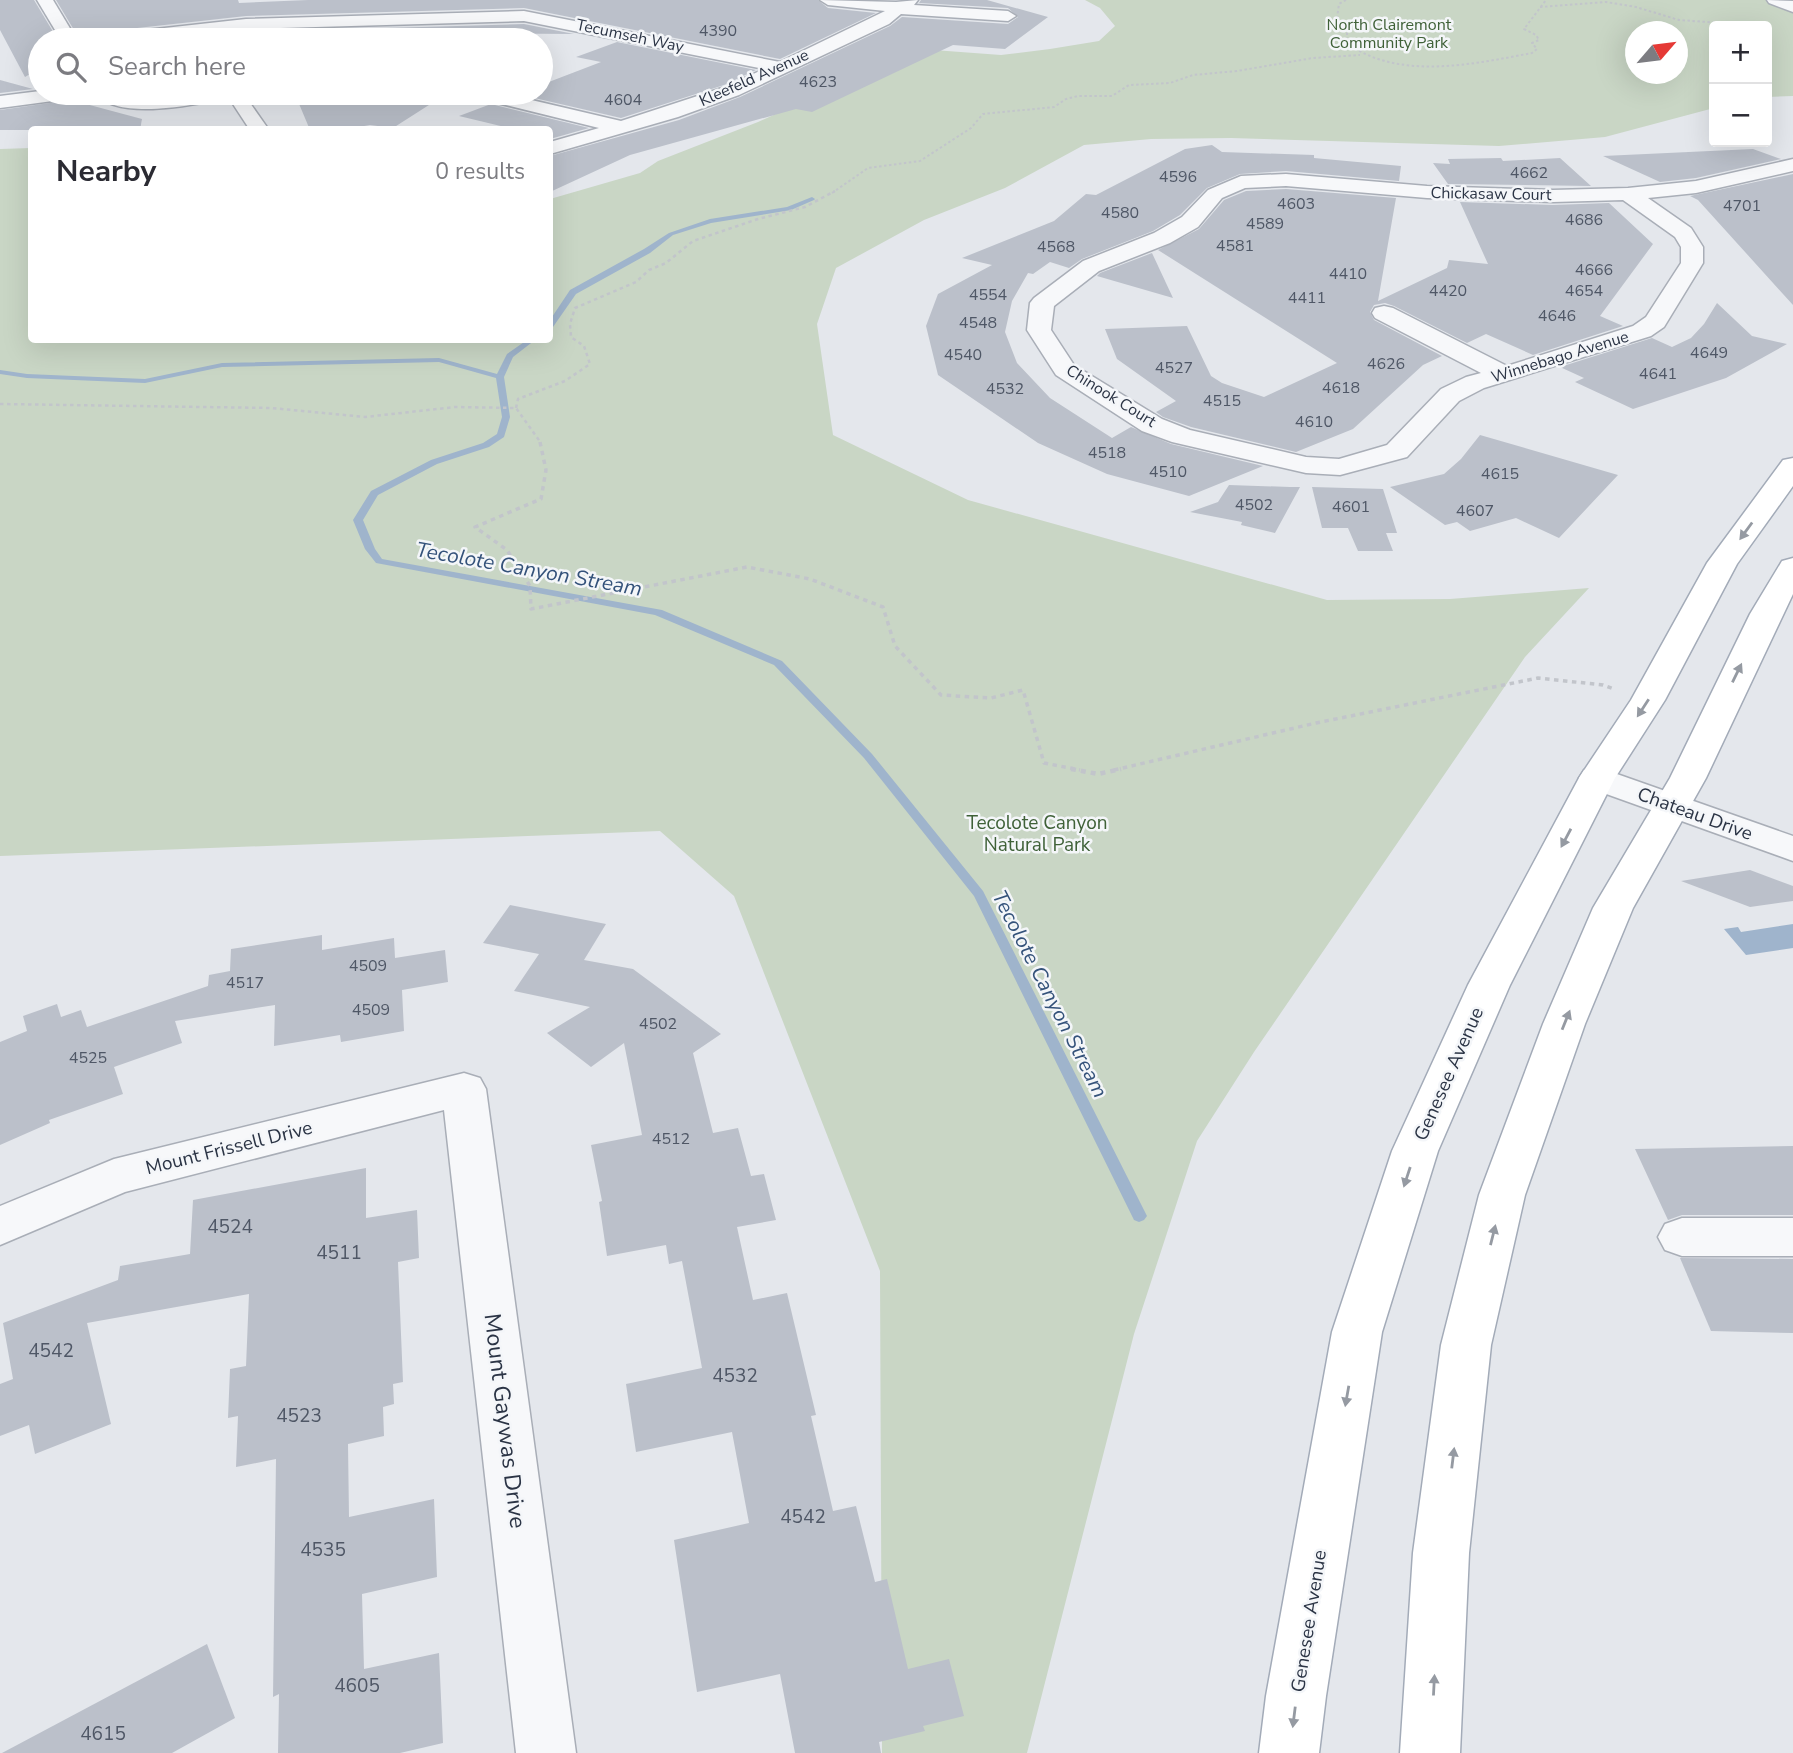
<!DOCTYPE html>
<meta charset="utf-8">
<style>
:root{--surface:#fff;--page:#f2f2f3;--text:#2b2b33;--muted:#7c7c81;--line:#e1e1e2}
body{margin:0;font-family:"Nunito Sans",sans-serif;background:var(--page);color:var(--text)}
.controls{position:absolute;right:21px;top:21px;display:grid;overflow:hidden;border-radius:7px;box-shadow:0 7px 28px #0002}
.controls button{width:63px;height:63px;display:grid;place-items:center;padding:0;border:0;border-bottom:2px solid var(--line);background:var(--surface);color:var(--text);font:35px sans-serif}
.compass{position:absolute;left:1625px;top:21px;width:63px;height:63px;border-radius:50%;background:var(--surface);box-shadow:0 7px 28px #0002;rotate:62deg}
.list{margin:0;padding:0;list-style:none}
h2{display:flex;justify-content:space-between;align-items:center;height:91px;margin:0;padding:0 28px;font-size:30px}
h2 small{font-size:23px;font-weight:400;color:var(--muted)}
.icon{flex:none;width:38px;height:38px;fill:none;stroke:currentColor;stroke-width:2;stroke-linecap:round;stroke-linejoin:round}
.map{position:relative;flex:none;width:1793px;height:1753px;overflow:hidden}
.search{position:absolute;background:var(--surface);box-shadow:0 7px 28px #0002;left:28px;top:28px;width:525px;height:77px;display:flex;align-items:center;gap:18px;box-sizing:border-box;padding:0 24px;border-radius:38px;color:var(--muted);font-size:26px}
.panel{position:absolute;background:var(--surface);box-shadow:0 7px 28px #0002;left:28px;top:126px;width:525px;height:217px;border-radius:7px}
.map>svg:first-child{display:block}
.green{fill:#c9d6c5;fill-rule:evenodd}
.water{fill:#9fb4cc}
.lines{fill:none;stroke-linecap:round;stroke-linejoin:round}
.stream{fill:#9fb4cc;fill-rule:evenodd}
.building{fill:#bbc0ca}
.minor-casing{stroke:#a9aeb7;stroke-width:3}
.major-casing{stroke:#a3abb8;stroke-width:3}
.path-far3{stroke:#c2c5cb;stroke-width:2;stroke-dasharray:2.5 2.5;stroke-linecap:butt}
.path-far2{stroke:#c2c5cb;stroke-width:2.5;stroke-dasharray:3.5 3.5;stroke-linecap:butt}
.path-far1{stroke:#c2c5cb;stroke-width:3.5;stroke-dasharray:4.5 4.5;stroke-linecap:butt}
.path{stroke:#c2c5cb;stroke-width:4.5;stroke-dasharray:5 5;stroke-linecap:butt}
.minor{fill:#f7f8fa;fill-rule:evenodd}
.major{fill:#fff;fill-rule:evenodd}
.oneway{fill:#959aa2}
.labels{text-anchor:middle;dominant-baseline:central;stroke-width:5;stroke-linejoin:round;paint-order:stroke}
.far-park-label{font-size:16px;fill:#3f6138;stroke:#f4f6f9}
.number-label{font-size:16px;fill:#4f5766}
.far-street-label{font-size:16px;fill:#2b3445;stroke:#f4f6f9}
.street-label{font-size:19px;fill:#2b3445;stroke:#f4f6f9}
.park-label{font-size:19px;fill:#3f6138;stroke:#f4f6f9}
.near-number-label{font-size:19px;fill:#4f5766}
.water-label{font-size:21px;font-style:italic;fill:#34527a;stroke:#f4f6f9}
.near-street-label{font-size:23px;fill:#2b3445;stroke:#f4f6f9}
</style>
<div class="map">
<svg width="1793" height="1753" viewBox="0 0 1793 1753">
<rect width="100%" height="100%" fill="#e4e7ec"/>
<path class="green" d="M 1085,0 L 1793,0 L 1793,96 L 1767,97 L 1767,26 L 1714,26 L 1714,108 L 1605,137 L 1499,146 L 1231,138 L 1151,139 L 1084,145 L 1005,188 L 924,220 L 836,268 L 817,324 L 833,435 L 968,500 L 1327,600 L 1450,599 L 1589,588 L 1525,657 L 1254,1052 L 1197,1141 L 1134,1334 L 1027,1753 L 882,1753 L 880,1271 L 734,896 L 660,831 L 0,856 L 0,149 L 31,148 L 32,340 L 550,340 L 550,199 L 640,173 L 658,161 L 758,122 L 920,49 L 1001,55 L 1050,49 L 1099,41 L 1115,26 L 1100,8 ZM 1636,32 L 1678,32 L 1678,74 L 1636,74 Z"/>
<polygon class="water" points="1793,924 1793,948 1746,955 1724,929 1738,927 1741,932"/>
<g class="lines">
<g class="stream">
<polygon points="812,197 815,199 814,200 791,210 711,223 673,235 650,253 576,294 553,327 550,327 550,320 570,290 644,249 669,233 710,219 787,207"/>
<polygon points="527,340 535,340 513,357 504,377 510,417 504,437 489,447 437,464 378,495 363,520 375,549 382,559 662,610 782,661 872,754 983,891 1147,1216 1144,1220 1139,1222 1134,1220 974,896 864,758 774,665 655,615 376,563 365,549 353,520 371,491 431,460 483,443 497,434 502,417 496,378 439,362 222,367 145,383 27,378 0,374 0,370 27,374 145,379 222,363 439,358 497,374 507,354"/>
</g>
</g>
<g class="building">
<polygon points="0,0 34,0 58,40 40,40 40,68 25,77 0,30"/>
<polygon points="56,0 238,0 239,3 308,0 818,0 828,8 876,13 780,59 524,8 246,16 101,32 90,40 80,40"/>
<polygon points="921,0 987,0 1048,17 1005,49 953,45 812,112 796,109 630,155 550,192 550,156 679,120 740,97 890,26 902,17 1008,24 1018,17 1008,8 919,3"/>
<polygon points="524,24 574,34 247,32"/>
<polygon points="617,42 756,70 724,85 621,118 517,94 541,93 541,85 601,62 576,57"/>
<polygon points="0,80 33,89 0,93"/>
<polygon points="311,93 429,93 443,96 393,128 370,125 342,130 310,130 297,99"/>
<polygon points="71,100 142,119 140,130 0,130 0,110"/>
<polygon points="491,104 589,128 550,139 550,130 517,130 459,116"/>
<polygon points="1212,145 1222,152 1314,155 1314,158 1401,166 1399,181 1286,171 1240,174 1207,188 1180,215 1153,231 1082,259 1069,268 1050,262 1033,274 1028,273 1012,301 1005,332 1017,363 1050,398 1112,438 1131,427 1171,444 1263,466 1189,496 1107,474 1038,443 938,375 926,326 938,294 992,265 962,258 1054,221 1086,194 1096,195 1185,149"/>
<polygon points="1753,149 1781,159 1696,178 1660,182 1603,156"/>
<polygon points="1501,158 1503,161 1560,158 1591,186 1448,184 1433,163 1450,164 1448,159"/>
<polygon points="1793,174 1793,305 1698,200 1690,196"/>
<polygon points="1286,189 1396,198 1378,301 1447,268 1449,260 1488,264 1460,202 1553,205 1609,203 1653,244 1600,316 1623,326 1533,355 1486,334 1467,343 1394,306 1385,303 1374,305 1370,312 1374,320 1442,356 1423,365 1353,429 1296,452 1191,427 1163,417 1156,412 1176,401 1117,359 1105,329 1187,326 1211,376 1222,383 1264,397 1337,363 1158,250 1199,229 1224,200 1246,191"/>
<polygon points="1152,253 1173,298 1097,276 1100,273"/>
<polygon points="1717,303 1752,336 1787,344 1726,378 1633,409 1575,382 1584,378 1560,367 1652,338 1672,347 1691,338 1704,324"/>
<polygon points="1480,435 1618,475 1559,538 1516,518 1470,531 1457,522 1445,525 1390,487 1444,474 1461,459"/>
<polygon points="1229,485 1290,487 1300,487 1275,533 1241,525 1242,522 1190,512 1218,502"/>
<polygon points="1312,487 1383,489 1397,533 1386,533 1393,551 1358,551 1348,528 1322,528"/>
<polygon points="1750,870 1793,886 1793,901 1750,907 1681,881"/>
<polygon points="510,905 606,924 584,960 633,969 721,1034 693,1053 713,1133 738,1128 751,1176 764,1174 776,1220 737,1227 753,1300 787,1293 816,1415 811,1416 833,1511 856,1506 875,1582 887,1579 908,1669 949,1659 964,1716 923,1726 925,1731 879,1742 881,1753 795,1753 780,1674 697,1692 674,1540 749,1523 732,1432 636,1452 626,1384 702,1368 682,1261 669,1264 666,1245 607,1256 599,1202 602,1201 591,1145 642,1135 624,1043 591,1067 547,1033 590,1007 514,991 539,954 483,943"/>
<polygon points="322,935 322,950 394,938 395,958 445,950 448,982 402,990 404,1031 341,1042 340,1035 274,1046 275,1005 175,1021 182,1043 114,1067 123,1094 49,1120 50,1123 0,1145 0,1042 27,1031 23,1016 57,1004 61,1017 81,1010 87,1027 208,986 209,975 230,971 231,949"/>
<polygon points="1793,1146 1793,1215 1682,1215 1668,1220 1635,1149"/>
<polygon points="366,1168 366,1218 417,1210 419,1258 398,1262 403,1382 393,1384 394,1404 383,1407 384,1436 348,1444 349,1517 434,1499 437,1577 362,1594 364,1669 439,1653 443,1743 400,1753 278,1753 279,1694 273,1697 276,1459 236,1467 238,1416 228,1418 230,1369 246,1366 249,1294 87,1323 111,1424 35,1454 29,1425 0,1436 0,1384 13,1379 3,1323 118,1280 120,1266 190,1254 193,1200"/>
<polygon points="1680,1258 1793,1259 1793,1333 1711,1331"/>
<polygon points="207,1644 235,1718 172,1753 2,1753"/>
</g>
<g class="lines">
<g class="minor-casing">
<g id="minor">
<polygon points="37,0 53,0 77,40 61,40"/>
<polygon points="820,0 896,2 918,0 914,5 1008,11 1016,16 1008,21 901,14 889,24 739,95 678,117 550,154 550,142 599,128 473,97 471,93 502,93 621,121 725,87 764,69 524,21 246,29 145,40 92,40 101,35 246,19 524,11 780,62 885,11 828,5"/>
<polygon points="1767,0 1793,1 1793,12 1769,3"/>
<polygon points="40,91 77,93 68,99 0,108 0,96"/>
<path d="M 95,93 L 119,93 L 148,97 L 195,93 L 243,93 L 269,130 L 250,130 L 229,98 C 197,104 118,122 95,93 Z"/>
<path d="M 1793,159 L 1793,171 L 1696,193 L 1648,198 L 1691,228 L 1703,247 L 1703,263 L 1664,327 L 1651,336 L 1484,388 L 1459,401 L 1407,457 L 1340,475 L 1306,473 L 1172,442 L 1142,431 L 1056,375 L 1027,330 L 1030,303 L 1034,298 L 1083,261 L 1154,233 L 1182,217 L 1208,190 L 1241,176 L 1286,174 L 1427,186 L 1553,190 L 1628,188 L 1696,181 ZM 1286,186 L 1427,198 L 1553,202 L 1623,200 L 1675,237 L 1681,247 L 1681,263 L 1646,317 L 1633,326 L 1507,366 L 1393,308 L 1384,306 L 1375,308 L 1372,313 L 1375,318 L 1481,373 L 1466,377 L 1441,389 L 1387,445 L 1339,459 L 1306,457 L 1190,430 L 1162,419 L 1074,365 L 1051,330 L 1054,306 L 1099,271 L 1170,243 L 1198,227 L 1222,198 L 1245,188 Z"/>
<polygon points="1597,767 1793,836 1793,861 1584,786 1579,778 1584,770"/>
<polygon points="464,1073 480,1078 486,1089 576,1753 516,1753 444,1110 125,1192 0,1245 0,1206 114,1159"/>
<polygon points="1682,1218 1793,1218 1793,1256 1682,1256 1665,1250 1658,1237 1665,1224"/>
</g>
</g>
<g class="major-casing">
<g id="major">
<polygon points="1793,458 1793,486 1737,564 1665,700 1615,778 1510,985 1438,1151 1382,1332 1326,1696 1319,1753 1259,1753 1266,1696 1332,1332 1392,1151 1468,985 1579,778 1631,700 1707,563 1783,460"/>
<polygon points="1793,558 1793,594 1706,778 1633,908 1585,1024 1525,1195 1491,1345 1469,1553 1460,1753 1400,1753 1413,1553 1441,1345 1479,1195 1543,1024 1593,908 1670,778 1750,614 1782,561"/>
</g>
</g>
<g class="path-far3">
<path d="M 1346,0 L 1339,4 L 1337,18 L 1347,31 L 1347,43 C 1398,81 1474,64 1532,53 L 1537,49 L 1532,43 L 1539,40 L 1536,35 L 1524,29 L 1546,0"/>
<polyline points="1540,7 1606,2 1636,7 1679,20 1763,26"/>
<polyline points="832,193 868,168 920,161 971,128 983,114 1054,107 1066,99 1078,96 1112,96 1129,85 1170,83 1193,75 1237,71 1313,58 1360,55"/>
</g>
<g class="path-far2">
<polyline points="0,404 271,408 365,417 455,407 516,408 541,443"/>
<polyline points="516,408 518,399 565,381 590,364 584,346 571,337 570,324 575,308 636,282 649,270 666,263 693,241 758,219 805,207 835,191"/>
</g>
<g class="path-far1">
<polyline points="540,442 546,470 541,499 475,527 507,550 530,586 531,609 747,567 810,579 883,607 895,646 941,695 991,698 1023,690 1044,763 1080,770"/>
<polyline points="1114,770 1316,723 1538,678 1603,685 1614,689"/>
</g>
<polyline class="path" points="1071,769 1098,774 1121,769"/>
<use href="#minor" class="minor"/>
<use href="#major" class="major"/>
</g>
<defs><path id="oneway-solid" d="M-6-.8H1V-3.2L6.5 0L1 3.2V.8H-6Z" transform="scale(1.75)"/></defs>
<g class="oneway">
<use href="#oneway-solid" transform="translate(1746 531) rotate(126)"/>
<use href="#oneway-solid" transform="translate(1737 673) rotate(-64)"/>
<use href="#oneway-solid" transform="translate(1643 708) rotate(123)"/>
<use href="#oneway-solid" transform="translate(1566 838) rotate(118)"/>
<use href="#oneway-solid" transform="translate(1566 1020) rotate(-68)"/>
<use href="#oneway-solid" transform="translate(1407 1177) rotate(108)"/>
<use href="#oneway-solid" transform="translate(1493 1235) rotate(-76)"/>
<use href="#oneway-solid" transform="translate(1347 1396) rotate(100)"/>
<use href="#oneway-solid" transform="translate(1453 1458) rotate(-83)"/>
<use href="#oneway-solid" transform="translate(1434 1685) rotate(-87)"/>
<use href="#oneway-solid" transform="translate(1294 1717) rotate(97)"/>
</g>
<g class="labels">
<g class="far-park-label">
<text x="1389" y="25">North Clairemont<tspan x="1389" dy="18">Community Park</tspan></text>
</g>
<g class="number-label">
<text x="718" y="31">4390</text>
<text x="818" y="82">4623</text>
<text x="623" y="100">4604</text>
<text x="1529" y="173">4662</text>
<text x="1178" y="177">4596</text>
<text x="1296" y="204">4603</text>
<text x="1742" y="206">4701</text>
<text x="1120" y="213">4580</text>
<text x="1584" y="220">4686</text>
<text x="1265" y="224">4589</text>
<text x="1235" y="246">4581</text>
<text x="1056" y="247">4568</text>
<text x="1594" y="270">4666</text>
<text x="1348" y="274">4410</text>
<text x="1448" y="291">4420</text>
<text x="1584" y="291">4654</text>
<text x="988" y="295">4554</text>
<text x="1307" y="298">4411</text>
<text x="1557" y="316">4646</text>
<text x="978" y="323">4548</text>
<text x="1709" y="353">4649</text>
<text x="963" y="355">4540</text>
<text x="1386" y="364">4626</text>
<text x="1174" y="368">4527</text>
<text x="1658" y="374">4641</text>
<text x="1341" y="388">4618</text>
<text x="1005" y="389">4532</text>
<text x="1222" y="401">4515</text>
<text x="1314" y="422">4610</text>
<text x="1107" y="453">4518</text>
<text x="1168" y="472">4510</text>
<text x="1500" y="474">4615</text>
<text x="1254" y="505">4502</text>
<text x="1351" y="507">4601</text>
<text x="1475" y="511">4607</text>
<text x="368" y="966">4509</text>
<text x="245" y="983">4517</text>
<text x="371" y="1010">4509</text>
<text x="658" y="1024">4502</text>
<text x="88" y="1058">4525</text>
<text x="671" y="1139">4512</text>
</g>
<g class="far-street-label">
<text transform="translate(630 36) rotate(12)">Tecumseh Way</text>
<text transform="translate(754 78) rotate(-24)">Kleefeld Avenue</text>
<text transform="translate(1491 194) rotate(1)">Chickasaw Court</text>
<text transform="translate(1560 357) rotate(-17)">Winnebago Avenue</text>
<text transform="translate(1111 396) rotate(32)">Chinook Court</text>
</g>
<g class="street-label">
<text transform="translate(1695 814) rotate(20)">Chateau Drive</text>
<text transform="translate(1449 1074) rotate(-66)">Genesee Avenue</text>
<text transform="translate(229 1148) rotate(-14)">Mount Frissell Drive</text>
<text transform="translate(1309 1621) rotate(-81)">Genesee Avenue</text>
</g>
<g class="park-label">
<text x="1037" y="823">Tecolote Canyon<tspan x="1037" dy="22">Natural Park</tspan></text>
</g>
<g class="near-number-label">
<text x="230" y="1227">4524</text>
<text x="339" y="1253">4511</text>
<text x="51" y="1351">4542</text>
<text x="735" y="1376">4532</text>
<text x="299" y="1416">4523</text>
<text x="803" y="1517">4542</text>
<text x="323" y="1550">4535</text>
<text x="357" y="1686">4605</text>
<text x="103" y="1734">4615</text>
</g>
<g class="water-label">
<text transform="translate(529 569) rotate(10)">Tecolote Canyon Stream</text>
<text transform="translate(1050 994) rotate(63)">Tecolote Canyon Stream</text>
</g>
<g class="near-street-label">
<text transform="translate(505 1421) rotate(83)">Mount Gaywas Drive</text>
</g>
</g>
</svg>
<div class="controls">
<button>+</button>
<button>−</button>
</div>
<svg class="compass" viewBox="-18 -18 36 36"><path d="M0-13l5 13h-10z" fill="#e53935"/><path d="M0 13l5-13h-10z" fill="#7c7c81"/></svg>
<div class="search"><svg class="icon" aria-label="search" viewBox="0 0 24 24"><circle cx="10" cy="10" r="6"/><path d="M15 15l6 6"/></svg>Search here</div>
<section class="panel">
<h2>Nearby<small>0 results</small></h2>
<ul class="list">
</ul>
</section>
</div>
